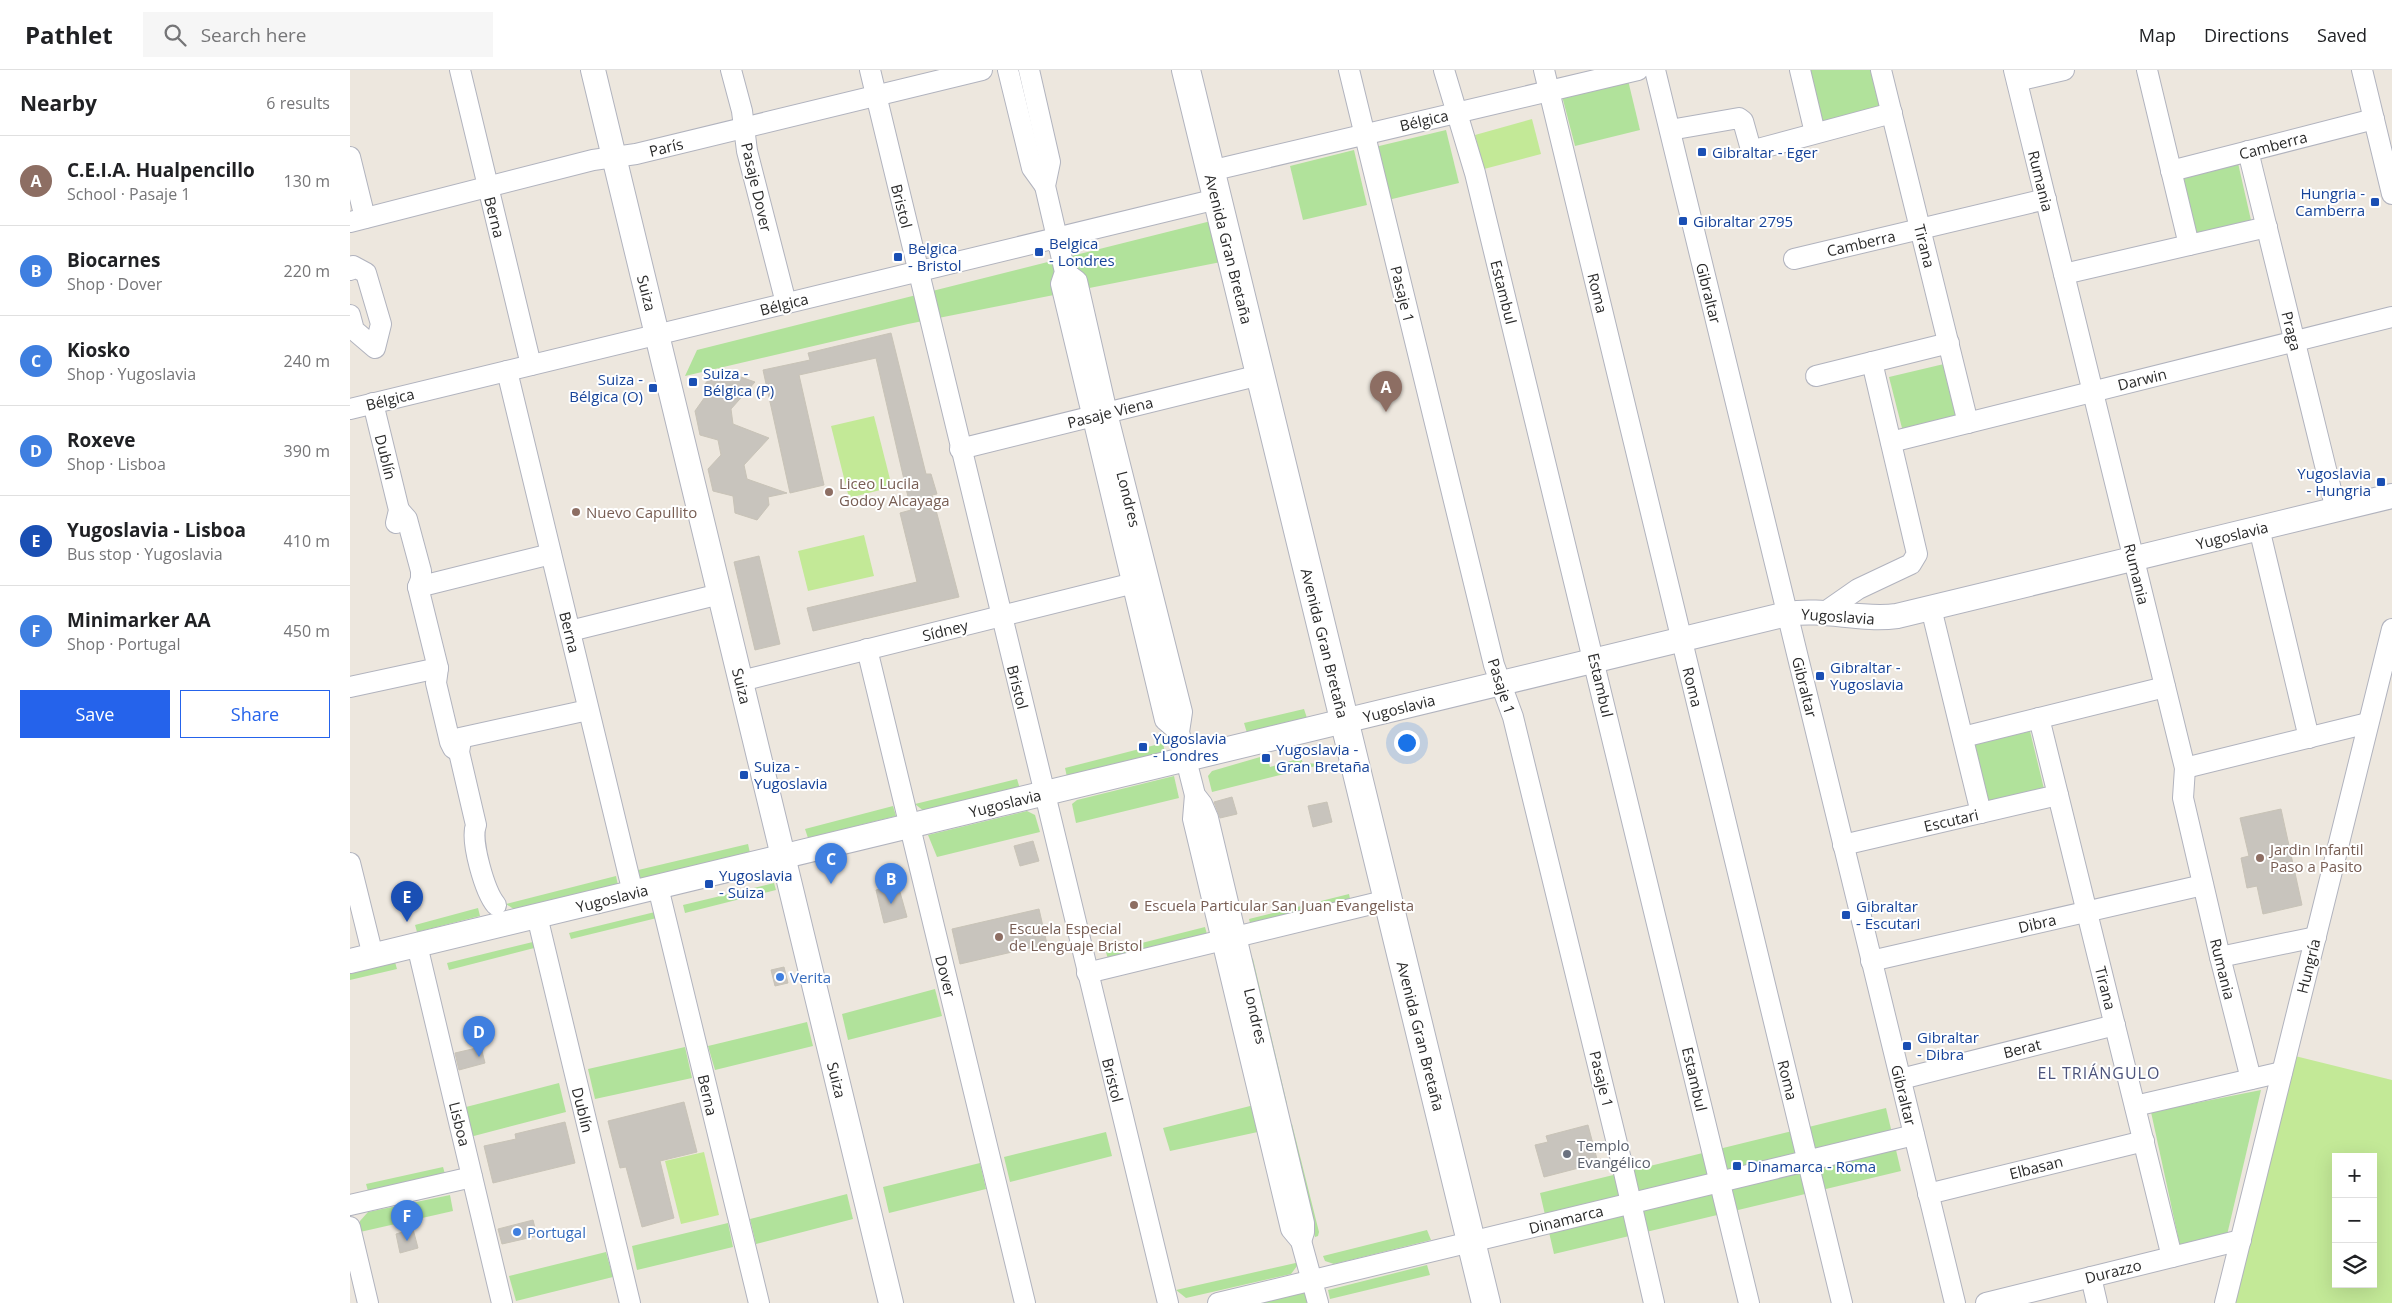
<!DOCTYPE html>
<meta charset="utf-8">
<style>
:root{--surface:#fff;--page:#f6f6f6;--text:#202124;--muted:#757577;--line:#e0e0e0;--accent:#2563eb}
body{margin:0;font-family:"Open Sans",sans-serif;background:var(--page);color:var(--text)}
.controls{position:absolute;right:15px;bottom:15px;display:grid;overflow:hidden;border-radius:0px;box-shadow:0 5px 20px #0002}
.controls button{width:45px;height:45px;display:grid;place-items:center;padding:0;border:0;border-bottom:1px solid var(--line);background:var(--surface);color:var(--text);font:25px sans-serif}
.you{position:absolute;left:1056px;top:672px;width:18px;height:18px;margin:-12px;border:4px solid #fff;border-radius:50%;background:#1a73e8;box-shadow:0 0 0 8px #1a73e833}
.badge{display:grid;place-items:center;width:32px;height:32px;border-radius:50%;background:var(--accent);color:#fff;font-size:16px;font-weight:700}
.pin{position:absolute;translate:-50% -41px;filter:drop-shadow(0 1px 2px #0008)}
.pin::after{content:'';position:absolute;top:26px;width:18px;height:15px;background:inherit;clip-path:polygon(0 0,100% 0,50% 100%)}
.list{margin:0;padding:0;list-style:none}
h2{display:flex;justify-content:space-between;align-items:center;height:65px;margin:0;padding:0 20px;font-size:21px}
h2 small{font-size:16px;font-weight:400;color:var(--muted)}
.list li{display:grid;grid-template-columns:32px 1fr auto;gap:15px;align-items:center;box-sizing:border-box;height:90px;padding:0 20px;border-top:1px solid var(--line)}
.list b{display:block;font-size:19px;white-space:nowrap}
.list p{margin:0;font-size:16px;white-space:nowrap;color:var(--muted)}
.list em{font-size:16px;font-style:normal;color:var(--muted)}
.actions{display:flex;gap:10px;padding:15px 20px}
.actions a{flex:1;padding:11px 0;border:1px solid var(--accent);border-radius:0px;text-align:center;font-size:18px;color:var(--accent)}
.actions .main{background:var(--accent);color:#fff}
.icon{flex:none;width:28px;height:28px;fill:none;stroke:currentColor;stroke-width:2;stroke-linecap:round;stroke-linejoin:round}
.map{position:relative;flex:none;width:2042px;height:1233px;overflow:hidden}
header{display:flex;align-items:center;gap:30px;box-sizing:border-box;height:70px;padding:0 25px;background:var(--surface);border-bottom:1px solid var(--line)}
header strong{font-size:24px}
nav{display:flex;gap:28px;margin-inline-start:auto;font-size:18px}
.search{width:350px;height:45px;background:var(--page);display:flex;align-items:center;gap:12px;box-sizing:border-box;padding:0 18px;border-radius:0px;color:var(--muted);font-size:19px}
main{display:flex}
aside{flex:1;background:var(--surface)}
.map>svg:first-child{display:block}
.green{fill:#b1e29b}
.pitch{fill:#c3e997;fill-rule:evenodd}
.building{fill:#c8c4bd;stroke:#c8c3b7}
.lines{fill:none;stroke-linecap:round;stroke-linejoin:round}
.minor-casing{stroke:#b1b3be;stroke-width:22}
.tertiary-casing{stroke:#b1b3be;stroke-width:26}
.secondary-casing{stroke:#b1b3be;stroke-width:30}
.minor{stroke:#fff;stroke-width:20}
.tertiary{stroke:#fff;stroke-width:24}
.secondary{stroke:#fff;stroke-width:28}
.transit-dot{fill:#1a4fb4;stroke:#fff;stroke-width:2}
.education-dot{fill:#8d6e63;stroke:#fff;stroke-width:2}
.shop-dot{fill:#3f7fe0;stroke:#fff;stroke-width:2}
.worship-dot{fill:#6b7280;stroke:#fff;stroke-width:2}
.labels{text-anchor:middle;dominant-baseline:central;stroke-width:4;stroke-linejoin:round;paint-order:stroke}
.street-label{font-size:15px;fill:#2b2b2b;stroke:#fff}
.transit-label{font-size:15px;fill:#164399;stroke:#fff;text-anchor:start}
.education-label{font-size:15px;fill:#785e54;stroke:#fff;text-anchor:start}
.shop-label{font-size:15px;fill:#366cbe;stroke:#fff;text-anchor:start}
.worship-label{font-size:15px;fill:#5b616d;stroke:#fff;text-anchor:start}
.neighbourhood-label{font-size:16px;letter-spacing:1px;fill:#4c537b;stroke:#fff}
</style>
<header>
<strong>Pathlet</strong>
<div class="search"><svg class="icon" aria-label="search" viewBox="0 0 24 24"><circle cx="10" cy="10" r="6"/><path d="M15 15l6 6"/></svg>Search here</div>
<nav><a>Map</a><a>Directions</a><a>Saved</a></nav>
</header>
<main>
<aside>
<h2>Nearby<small>6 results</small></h2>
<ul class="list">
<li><span class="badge" style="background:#8d6e63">A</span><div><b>C.E.I.A. Hualpencillo</b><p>School · Pasaje 1</p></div><em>130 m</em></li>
<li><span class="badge" style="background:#3f7fe0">B</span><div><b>Biocarnes</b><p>Shop · Dover</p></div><em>220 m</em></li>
<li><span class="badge" style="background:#3f7fe0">C</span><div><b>Kiosko</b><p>Shop · Yugoslavia</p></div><em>240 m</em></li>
<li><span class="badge" style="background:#3f7fe0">D</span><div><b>Roxeve</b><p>Shop · Lisboa</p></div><em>390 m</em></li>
<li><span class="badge" style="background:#1a4fb4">E</span><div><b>Yugoslavia - Lisboa</b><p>Bus stop · Yugoslavia</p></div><em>410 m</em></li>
<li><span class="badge" style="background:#3f7fe0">F</span><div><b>Minimarker AA</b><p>Shop · Portugal</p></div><em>450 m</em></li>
</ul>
<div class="actions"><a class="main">Save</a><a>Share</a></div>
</aside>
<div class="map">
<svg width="2042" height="1233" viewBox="0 0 2042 1233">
<rect width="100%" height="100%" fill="#ede7de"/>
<g class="green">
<polygon points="1455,0 1525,0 1534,39 1467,54"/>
<polygon points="1277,6 1290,60 1225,76 1211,22"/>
<polygon points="1096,60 1109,113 1038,130 1025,77"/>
<polygon points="1004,80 1017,135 953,150 940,96"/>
<polygon points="1888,93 1903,159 1845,172 1829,107"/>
<polygon points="865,150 876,191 558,254 335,306 347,280"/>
<polygon points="1594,294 1607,350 1553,362 1539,307"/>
<polygon points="954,639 957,648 897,663 894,653"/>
<polygon points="1679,657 1695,723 1636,736 1620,670"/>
<polygon points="813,673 815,683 717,707 715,698"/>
<polygon points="917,685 920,697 951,688 953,693 974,694 862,722 858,706 862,701"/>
<polygon points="824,706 829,728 726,753 722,734 727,730"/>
<polygon points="667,709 670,719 575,742 565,734"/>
<polygon points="543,736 546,746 458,768 455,759"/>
<polygon points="677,741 685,745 690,762 587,787 578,765"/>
<polygon points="398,774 400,783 286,810 284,801"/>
<polygon points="266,806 268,815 165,840 156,834"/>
<polygon points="424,813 426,820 335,843 333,835"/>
<polygon points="999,824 1004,848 905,873 899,849"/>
<polygon points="128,838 130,846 67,862 65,855"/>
<polygon points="309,841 311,847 221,869 219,863"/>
<polygon points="855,857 862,883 763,907 756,882"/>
<polygon points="191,870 192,876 99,900 97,893"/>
<polygon points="900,886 903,889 937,1034 933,1035"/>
<polygon points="45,892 47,899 0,910 0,904"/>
<polygon points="585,919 592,946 498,970 492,944"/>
<polygon points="457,952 463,976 365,1000 358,976"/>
<polygon points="335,977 342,1008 245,1029 238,999"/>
<polygon points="209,1013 216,1042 120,1067 112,1038"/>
<polygon points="1911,1020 1877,1165 1830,1176 1801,1042"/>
<polygon points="912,1033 917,1060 820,1081 813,1058"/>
<polygon points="1536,1038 1551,1101 1204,1184 1190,1123"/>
<polygon points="942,1054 969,1162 968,1166 965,1167 938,1055"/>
<polygon points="756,1062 762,1086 660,1112 654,1087"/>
<polygon points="630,1093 636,1119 539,1143 533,1117"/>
<polygon points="93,1097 95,1104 18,1121 16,1114"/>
<polygon points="497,1124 503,1149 406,1174 400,1149"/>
<polygon points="100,1125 103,1141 10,1162 10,1151 18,1142"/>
<polygon points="378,1153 383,1177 287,1200 282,1176"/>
<polygon points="1077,1160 1081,1170 984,1194 975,1191 973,1186"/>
<polygon points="256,1182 263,1207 166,1231 159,1206"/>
<polygon points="950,1192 941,1204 836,1228 826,1220"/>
<polygon points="1077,1195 1080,1205 980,1229 978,1220"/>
<polygon points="958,1221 968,1230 956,1233 910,1233"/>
</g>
<g class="pitch">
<polygon points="1182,49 1191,84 1134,99 1125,65"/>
<polygon points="524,346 542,417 499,428 481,356"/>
<polygon points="514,465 524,506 458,521 448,481"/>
<path d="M 1945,986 L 2042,1010 L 2042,1233 L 1883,1233 ZM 1986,1087 L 2023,1087 L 2023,1214 L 1986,1214 Z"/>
<polygon points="354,1082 369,1145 331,1154 315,1091"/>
</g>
<g class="building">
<polygon points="541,263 576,404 581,404 587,424 582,425 609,527 463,561 457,538 567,512 550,443 561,440 526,288 449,305 474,415 440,423 413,300 460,290 458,283"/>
<polygon points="368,299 405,312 381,339 383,354 419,368 394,395 397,409 437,423 418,427 419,435 407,450 385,443 383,426 363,421 358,399 371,385 368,370 350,365 345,341 357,324 354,315"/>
<polygon points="409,486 430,574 405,580 384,492"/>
<polygon points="882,727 887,744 870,748 864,732"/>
<polygon points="977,732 982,752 963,757 958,736"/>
<polygon points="1931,739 1952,835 1913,844 1907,816 1897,818 1891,788 1899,786 1890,748"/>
<polygon points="683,771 689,791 670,796 664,776"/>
<polygon points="548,815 557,847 534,853 526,820"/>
<polygon points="689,839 697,874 610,894 602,859"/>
<polygon points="434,897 438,913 425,916 421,900"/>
<polygon points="131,977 135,993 109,1000 105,983"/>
<polygon points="334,1032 347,1082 310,1091 324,1148 292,1157 276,1097 270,1098 258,1051"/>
<polygon points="215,1052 225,1093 143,1113 134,1076 166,1069 165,1064"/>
<polygon points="1238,1055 1248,1093 1194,1107 1185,1075 1198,1072 1196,1066"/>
<polygon points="183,1150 187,1166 152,1174 148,1159"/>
<polygon points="63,1159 68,1178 50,1183 46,1164"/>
</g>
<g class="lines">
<g class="minor-casing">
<g id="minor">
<polyline points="110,0 181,295"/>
<polyline points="381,0 392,41 397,81 436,233"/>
<polyline points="520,0 818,1233"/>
<polyline points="658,0 682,98 695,116"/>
<polyline points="679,0 700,92 695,116 715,202 711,214 815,650 829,662"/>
<polyline points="999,0 1144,595 1163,647 1273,1098 1304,1233"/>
<polyline points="1094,0 1125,103 1399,1233"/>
<polyline points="1194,0 1492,1233"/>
<polyline points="1305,0 1605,1233"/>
<polyline points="1450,0 1465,63"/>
<polyline points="1531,0 1618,353"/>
<polyline points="1664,0 1835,698 1833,728 1870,887 1901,1009"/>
<polyline points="1797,0 1839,175"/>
<polyline points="2012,0 2042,124"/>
<polyline points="1667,11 1714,0"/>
<polyline points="1320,60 1389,48 1393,51 1400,76 1408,79 1542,43"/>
<polyline points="1898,81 1986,440"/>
<polyline points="0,87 15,148"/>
<polyline points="860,101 1288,0"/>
<polyline points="1821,101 2024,49"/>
<polyline points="0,152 243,90 286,84 632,0"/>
<polyline points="1444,189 1696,129"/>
<polyline points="0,200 3,196 16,203 31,254 25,278 4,260 0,245"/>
<polyline points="715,202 727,211 757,343 832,642 829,662 845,725 852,734 858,748 954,1153 954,1162 951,1171"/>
<polyline points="1714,204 1917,157"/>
<polyline points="157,301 283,823"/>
<polyline points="1466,306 1599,273"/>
<polyline points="23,333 49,440 46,453"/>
<polyline points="0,339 867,129"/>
<polyline points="1541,372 2042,247"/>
<polyline points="610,379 910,305"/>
<polyline points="49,440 57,449 71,501 71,509 68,517 88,598 86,613 100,672 103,678 109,682"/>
<polyline points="1909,458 1959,668"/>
<polyline points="68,517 201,484"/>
<polyline points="1581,538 1631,743"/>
<polyline points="1475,542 1508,519 1561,494 1567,484 1522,292"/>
<polyline points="220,561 370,524"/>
<polyline points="517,579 675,1233"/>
<polyline points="391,611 792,511"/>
<polyline points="0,617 88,598"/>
<polyline points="1689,648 1822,1187"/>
<polyline points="1613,667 1815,617"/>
<polyline points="110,668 238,640"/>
<path d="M 111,670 L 109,682 L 126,755 C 120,771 135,822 146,835"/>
<polyline points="1835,698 2018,653"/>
<polyline points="845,725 843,749 941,1159 951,1171 968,1233"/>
<polyline points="1493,775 1708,725"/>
<polyline points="0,793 23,886"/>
<polyline points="308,817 409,1233"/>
<polyline points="187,846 280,1233"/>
<polyline points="67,875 152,1233"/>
<polyline points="1870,887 1966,867"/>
<polyline points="1521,891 1853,815"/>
<polyline points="737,903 1038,830"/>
<polyline points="1551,1009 1765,955"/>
<polyline points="1785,1036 1932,1002"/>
<polyline points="1578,1124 1794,1071"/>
<polyline points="0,1135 122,1107"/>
<polyline points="0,1157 18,1233"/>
<polyline points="1741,1207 1747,1233"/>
<polyline points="868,1233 1564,1065"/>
<polyline points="1636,1233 1891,1170"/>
<polyline points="1875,1233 2042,559"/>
</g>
</g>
<g class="tertiary-casing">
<g id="tertiary">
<polyline points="243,0 541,1233"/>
<path d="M 0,891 L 1437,544 C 1474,538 1510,551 1547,546 L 2042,426"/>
</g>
</g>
<g class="secondary-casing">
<polyline id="secondary" points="836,0 1136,1233"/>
</g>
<use href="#minor" class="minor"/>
<use href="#tertiary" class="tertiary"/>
<use href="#secondary" class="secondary"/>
</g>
<g class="transit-dot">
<rect x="1347" y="77" width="10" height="10" rx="2.5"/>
<rect x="2020" y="127" width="10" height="10" rx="2.5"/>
<rect x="1328" y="146" width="10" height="10" rx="2.5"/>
<rect x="684" y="177" width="10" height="10" rx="2.5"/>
<rect x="543" y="182" width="10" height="10" rx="2.5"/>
<rect x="338" y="307" width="10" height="10" rx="2.5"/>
<rect x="298" y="313" width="10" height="10" rx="2.5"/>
<rect x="2026" y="407" width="10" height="10" rx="2.5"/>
<rect x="1465" y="601" width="10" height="10" rx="2.5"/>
<rect x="788" y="672" width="10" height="10" rx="2.5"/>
<rect x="911" y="683" width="10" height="10" rx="2.5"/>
<rect x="389" y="700" width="10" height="10" rx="2.5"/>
<rect x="354" y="809" width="10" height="10" rx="2.5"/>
<rect x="1491" y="840" width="10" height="10" rx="2.5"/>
<rect x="1552" y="971" width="10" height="10" rx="2.5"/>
<rect x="1382" y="1091" width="10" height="10" rx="2.5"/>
</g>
<g class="education-dot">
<circle cx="479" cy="422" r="5"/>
<circle cx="226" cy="442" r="5"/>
<circle cx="1910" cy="788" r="5"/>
<circle cx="784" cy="835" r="5"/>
<circle cx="649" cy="867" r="5"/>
</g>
<g class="shop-dot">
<circle cx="430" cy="907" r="5"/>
<circle cx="167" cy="1162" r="5"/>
</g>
<circle class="worship-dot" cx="1217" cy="1084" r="5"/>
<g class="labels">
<g class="street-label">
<text transform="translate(1074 50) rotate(-13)">Bélgica</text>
<text transform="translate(1923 75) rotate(-15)">Camberra</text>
<text transform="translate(316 77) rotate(-14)">París</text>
<text transform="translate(1691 111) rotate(76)">Rumania</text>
<text transform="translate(407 117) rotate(77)">Pasaje Dover</text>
<text transform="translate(552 136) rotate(76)">Bristol</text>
<text transform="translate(145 147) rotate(76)">Berna</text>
<text transform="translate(1511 173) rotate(-13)">Camberra</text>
<text transform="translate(1575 176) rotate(76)">Tirana</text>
<text transform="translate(879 179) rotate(76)">Avenida Gran Bretaña</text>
<text transform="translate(1154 222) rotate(76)">Estambul</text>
<text transform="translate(297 223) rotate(76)">Suiza</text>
<text transform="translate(1248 223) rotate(76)">Roma</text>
<text transform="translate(1359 223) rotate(76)">Gibraltar</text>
<text transform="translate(1053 224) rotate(76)">Pasaje 1</text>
<text transform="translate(434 234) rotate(-14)">Bélgica</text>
<text transform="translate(1942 261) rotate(76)">Praga</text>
<text transform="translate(1792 309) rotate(-14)">Darwin</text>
<text transform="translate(40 329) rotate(-14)">Bélgica</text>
<text transform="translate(760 342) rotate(-14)">Pasaje Viena</text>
<text transform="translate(36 387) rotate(76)">Dublín</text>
<text transform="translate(779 429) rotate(76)">Londres</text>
<text transform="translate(1882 465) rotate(-14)">Yugoslavia</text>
<text transform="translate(1787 504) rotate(76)">Rumania</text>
<text transform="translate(1488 546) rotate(4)">Yugoslavia</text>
<text transform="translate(595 560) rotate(-14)">Sídney</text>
<text transform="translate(220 562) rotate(76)">Berna</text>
<text transform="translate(975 573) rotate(76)">Avenida Gran Bretaña</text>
<text transform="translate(1251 615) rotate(77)">Estambul</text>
<text transform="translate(392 616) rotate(76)">Suiza</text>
<text transform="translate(1152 616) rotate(72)">Pasaje 1</text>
<text transform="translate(668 617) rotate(76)">Bristol</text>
<text transform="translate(1343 617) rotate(76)">Roma</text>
<text transform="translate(1455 617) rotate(76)">Gibraltar</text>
<text transform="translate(1049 638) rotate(-14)">Yugoslavia</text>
<text transform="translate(655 733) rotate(-14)">Yugoslavia</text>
<text transform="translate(1601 750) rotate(-13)">Escutari</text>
<text transform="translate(262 828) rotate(-14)">Yugoslavia</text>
<text transform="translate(1687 853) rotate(-13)">Dibra</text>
<text transform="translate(1958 896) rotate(-76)">Hungría</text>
<text transform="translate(1873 899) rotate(76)">Rumania</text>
<text transform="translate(596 906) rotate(76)">Dover</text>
<text transform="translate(1756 918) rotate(76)">Tirana</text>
<text transform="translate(906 946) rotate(77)">Londres</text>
<text transform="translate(1071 966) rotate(76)">Avenida Gran Bretaña</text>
<text transform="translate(1672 978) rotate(-14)">Berat</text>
<text transform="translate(1252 1009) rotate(76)">Pasaje 1</text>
<text transform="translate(1345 1009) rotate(77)">Estambul</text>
<text transform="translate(487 1010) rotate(76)">Suiza</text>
<text transform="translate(763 1010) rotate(76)">Bristol</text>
<text transform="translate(1438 1010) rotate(76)">Roma</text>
<text transform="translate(358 1025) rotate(77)">Berna</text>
<text transform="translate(1554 1025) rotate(76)">Gibraltar</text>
<text transform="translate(233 1040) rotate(76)">Dublín</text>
<text transform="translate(110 1054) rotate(76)">Lisboa</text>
<text transform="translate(1686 1097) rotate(-14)">Elbasan</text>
<text transform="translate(1216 1149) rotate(-14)">Dinamarca</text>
<text transform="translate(1763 1201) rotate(-14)">Durazzo</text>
</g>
<g class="transit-label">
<text x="1362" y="82">Gibraltar - Eger</text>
<text x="2015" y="123" text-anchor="end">Hungria -<tspan x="2015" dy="17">Camberra</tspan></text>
<text x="1343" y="151">Gibraltar 2795</text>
<text x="699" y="173">Belgica<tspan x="699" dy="17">- Londres</tspan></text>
<text x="558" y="178">Belgica<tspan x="558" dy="17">- Bristol</tspan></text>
<text x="353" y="303">Suiza -<tspan x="353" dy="17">Bélgica (P)</tspan></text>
<text x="293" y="309" text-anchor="end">Suiza -<tspan x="293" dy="17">Bélgica (O)</tspan></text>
<text x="2021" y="403" text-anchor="end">Yugoslavia<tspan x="2021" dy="17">- Hungria</tspan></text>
<text x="1480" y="597">Gibraltar -<tspan x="1480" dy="17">Yugoslavia</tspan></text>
<text x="803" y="668">Yugoslavia<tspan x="803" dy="17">- Londres</tspan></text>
<text x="926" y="679">Yugoslavia -<tspan x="926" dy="17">Gran Bretaña</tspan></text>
<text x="404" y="696">Suiza -<tspan x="404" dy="17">Yugoslavia</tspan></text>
<text x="369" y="805">Yugoslavia<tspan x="369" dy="17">- Suiza</tspan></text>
<text x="1506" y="836">Gibraltar<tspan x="1506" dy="17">- Escutari</tspan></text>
<text x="1567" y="967">Gibraltar<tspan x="1567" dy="17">- Dibra</tspan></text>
<text x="1397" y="1096">Dinamarca - Roma</text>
</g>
<g class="education-label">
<text x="489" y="413">Liceo Lucila<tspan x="489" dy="17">Godoy Alcayaga</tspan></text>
<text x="236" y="442">Nuevo Capullito</text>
<text x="1920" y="779">Jardin Infantil<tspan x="1920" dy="17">Paso a Pasito</tspan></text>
<text x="794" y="835">Escuela Particular San Juan Evangelista</text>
<text x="659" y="858">Escuela Especial<tspan x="659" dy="17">de Lenguaje Bristol</tspan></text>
</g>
<g class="shop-label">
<text x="440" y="907">Verita</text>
<text x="177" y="1162">Portugal</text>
</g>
<g class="worship-label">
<text x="1227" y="1075">Templo<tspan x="1227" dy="17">Evangélico</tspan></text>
</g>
<g class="neighbourhood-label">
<text x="1749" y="1003">EL TRIÁNGULO</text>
</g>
</g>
</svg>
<div class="controls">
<button>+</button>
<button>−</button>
<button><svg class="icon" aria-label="layers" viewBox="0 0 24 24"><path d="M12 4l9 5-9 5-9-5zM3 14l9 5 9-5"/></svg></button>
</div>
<div class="you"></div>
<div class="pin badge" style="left:1036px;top:342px;background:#8d6e63">A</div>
<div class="pin badge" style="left:541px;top:834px;background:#3f7fe0">B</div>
<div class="pin badge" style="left:481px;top:814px;background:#3f7fe0">C</div>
<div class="pin badge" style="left:129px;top:987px;background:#3f7fe0">D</div>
<div class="pin badge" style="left:57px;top:852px;background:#1a4fb4">E</div>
<div class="pin badge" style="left:57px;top:1171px;background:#3f7fe0">F</div>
</div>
</main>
